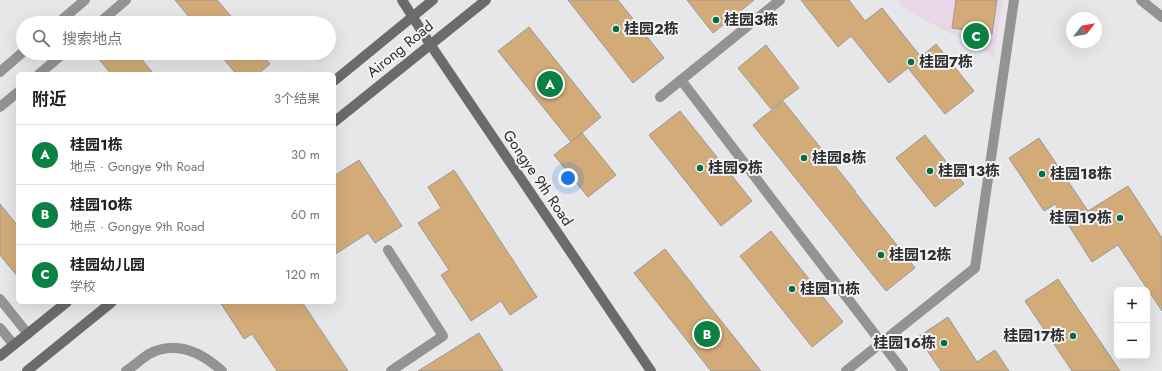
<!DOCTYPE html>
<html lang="zh">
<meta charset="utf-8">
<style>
:root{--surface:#fff;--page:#f6f6f6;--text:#202124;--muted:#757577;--line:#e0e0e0;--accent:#0b8043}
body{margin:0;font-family:Jost,"Noto Sans SC",sans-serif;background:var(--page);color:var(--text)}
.controls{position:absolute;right:12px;bottom:12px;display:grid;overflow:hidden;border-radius:6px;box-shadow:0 4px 16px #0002}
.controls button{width:36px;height:36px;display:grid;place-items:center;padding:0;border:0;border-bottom:1px solid var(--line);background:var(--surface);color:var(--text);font:20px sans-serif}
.compass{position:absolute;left:1066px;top:12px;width:36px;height:36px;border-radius:50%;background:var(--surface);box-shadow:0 4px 16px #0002;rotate:59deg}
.you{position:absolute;left:568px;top:178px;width:14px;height:14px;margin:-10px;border:3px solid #fff;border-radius:50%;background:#1a73e8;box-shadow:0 0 0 6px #1a73e833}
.badge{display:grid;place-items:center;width:26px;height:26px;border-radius:50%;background:var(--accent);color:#fff;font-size:13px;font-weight:700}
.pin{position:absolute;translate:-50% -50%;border:2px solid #fff;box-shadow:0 1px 4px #0006}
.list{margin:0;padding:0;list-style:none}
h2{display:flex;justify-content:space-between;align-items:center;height:52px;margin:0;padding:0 16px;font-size:17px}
h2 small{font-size:13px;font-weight:400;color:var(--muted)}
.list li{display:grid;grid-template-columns:26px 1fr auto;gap:12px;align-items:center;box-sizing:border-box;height:60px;padding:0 16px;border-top:1px solid var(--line)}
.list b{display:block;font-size:15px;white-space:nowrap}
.list p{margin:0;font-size:13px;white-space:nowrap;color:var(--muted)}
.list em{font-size:13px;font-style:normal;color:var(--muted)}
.icon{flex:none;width:22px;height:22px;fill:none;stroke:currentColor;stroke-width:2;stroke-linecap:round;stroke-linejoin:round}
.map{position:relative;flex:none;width:1162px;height:371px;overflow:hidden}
.search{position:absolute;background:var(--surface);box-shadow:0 4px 16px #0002;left:16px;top:16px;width:320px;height:44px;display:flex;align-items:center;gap:10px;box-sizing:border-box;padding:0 14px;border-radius:22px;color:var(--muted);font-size:15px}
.panel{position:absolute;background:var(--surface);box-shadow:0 4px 16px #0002;left:16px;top:72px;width:320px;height:232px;border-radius:6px}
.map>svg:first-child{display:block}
.education{fill:#e9d7e8}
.building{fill:#d2ab79;stroke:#9a9997}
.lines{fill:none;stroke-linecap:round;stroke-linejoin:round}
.lane{stroke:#949393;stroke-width:10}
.secondary{stroke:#6c6b6b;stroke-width:10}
.poi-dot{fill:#036e46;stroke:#f4f4f6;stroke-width:1.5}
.labels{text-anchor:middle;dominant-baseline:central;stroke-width:4;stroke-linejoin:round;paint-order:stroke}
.poi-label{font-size:15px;font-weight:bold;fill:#2e2f2f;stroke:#f4f4f6;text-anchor:start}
.street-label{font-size:15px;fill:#2e2f2f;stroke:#f4f4f6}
</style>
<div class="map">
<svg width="1162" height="371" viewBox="0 0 1162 371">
<rect width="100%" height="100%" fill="#e7e7e9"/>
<polygon class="education" points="898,0 1003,0 994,56 915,15 903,7"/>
<g class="building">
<polygon points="175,0 217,0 237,23 194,23"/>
<polygon points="568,0 618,0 664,58 633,83"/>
<polygon points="687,0 754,0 713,33"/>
<polygon points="801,0 849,0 865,21 882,8 921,57 936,44 974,91 945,114 908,68 889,83 851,36 838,47"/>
<polygon points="956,0 997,0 992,34 952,28"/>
<polygon points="529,27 601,117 571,142 498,51"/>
<polygon points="766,45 799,88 771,109 738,68"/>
<polygon points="94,53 136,53 154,74 111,74"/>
<polygon points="219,53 261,53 270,64 258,74 236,74"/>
<polygon points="783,101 856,192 855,192 915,268 886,291 753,125"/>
<polygon points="680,111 752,201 721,226 649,135"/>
<polygon points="582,133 616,175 588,197 554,155"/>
<polygon points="925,135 964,184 935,207 896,158"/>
<polygon points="1039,138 1088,211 1128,186 1162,238 1162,311 1118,245 1092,262 1055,204 1044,211 1009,158"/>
<polygon points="359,160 402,226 375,243 368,233 334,255 334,176"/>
<polygon points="454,170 537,297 510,315 501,301 471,321 441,275 449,270 418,223 441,208 428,187"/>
<polygon points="0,204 18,226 18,277 0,255"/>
<polygon points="771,231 843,322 812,347 740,256"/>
<polygon points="665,249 703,298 761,371 711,371 634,273"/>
<polygon points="1058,279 1120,371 1072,371 1025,301"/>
<polygon points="220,302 302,302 348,371 277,371 252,334 244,339"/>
<polygon points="948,317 977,362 995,350 1009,371 941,371 918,337"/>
<polygon points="479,333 503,371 418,371"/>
</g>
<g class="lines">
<g class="lane">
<polyline points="1141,0 1162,17"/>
<polyline points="58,23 85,0"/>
<polyline points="99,23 126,0"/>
<polyline points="0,72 23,52"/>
<polyline points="39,74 64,53"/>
<polyline points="681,80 903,371"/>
<polyline points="660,97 780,0"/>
<polyline points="0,107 18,92"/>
<polyline points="388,250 443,336 391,371"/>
<polyline points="0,299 28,334"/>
<polyline points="0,328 14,345"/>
<path d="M 126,371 C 134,366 141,359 149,354 C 176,340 201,352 222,371"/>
<polyline points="846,371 975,268 1014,0"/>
</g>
<g class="secondary">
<polyline points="402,0 430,44 651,371"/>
<polyline points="334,81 433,0"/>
<polyline points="334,122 486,0"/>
<polyline points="0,356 67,302"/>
<polyline points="27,371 112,302"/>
</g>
</g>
<g class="poi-dot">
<circle cx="716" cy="20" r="4"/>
<circle cx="616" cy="29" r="4"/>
<circle cx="911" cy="62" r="4"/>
<circle cx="804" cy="158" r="4"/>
<circle cx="700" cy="168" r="4"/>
<circle cx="930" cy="171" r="4"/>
<circle cx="1042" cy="174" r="4"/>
<circle cx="1120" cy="218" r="4"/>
<circle cx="881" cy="255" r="4"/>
<circle cx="792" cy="289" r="4"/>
<circle cx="1073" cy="336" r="4"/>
<circle cx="944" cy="343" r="4"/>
</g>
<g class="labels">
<g class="poi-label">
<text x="724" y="20">桂园3栋</text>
<text x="624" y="29">桂园2栋</text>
<text x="919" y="62">桂园7栋</text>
<text x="812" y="158">桂园8栋</text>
<text x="708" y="168">桂园9栋</text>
<text x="938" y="171">桂园13栋</text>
<text x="1050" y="174">桂园18栋</text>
<text x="1112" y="218" text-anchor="end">桂园19栋</text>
<text x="889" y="255">桂园12栋</text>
<text x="800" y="289">桂园11栋</text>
<text x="1065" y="336" text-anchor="end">桂园17栋</text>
<text x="936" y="343" text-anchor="end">桂园16栋</text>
</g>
<g class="street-label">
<text transform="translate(400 49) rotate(-39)">Airong Road</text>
<text transform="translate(538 178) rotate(56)">Gongye 9th Road</text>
</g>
</g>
</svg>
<div class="controls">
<button>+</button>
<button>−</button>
</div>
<svg class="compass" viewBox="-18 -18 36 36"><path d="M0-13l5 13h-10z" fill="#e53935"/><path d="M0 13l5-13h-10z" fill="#757577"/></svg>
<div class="you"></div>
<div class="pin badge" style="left:550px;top:84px">A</div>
<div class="pin badge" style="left:707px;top:334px">B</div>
<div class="pin badge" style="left:976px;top:36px">C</div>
<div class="search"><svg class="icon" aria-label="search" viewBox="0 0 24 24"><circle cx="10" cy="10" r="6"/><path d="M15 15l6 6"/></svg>搜索地点</div>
<section class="panel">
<h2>附近<small>3个结果</small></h2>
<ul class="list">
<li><span class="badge">A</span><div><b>桂园1栋</b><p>地点 · Gongye 9th Road</p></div><em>30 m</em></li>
<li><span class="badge">B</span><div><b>桂园10栋</b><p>地点 · Gongye 9th Road</p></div><em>60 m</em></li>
<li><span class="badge">C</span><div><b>桂园幼儿园</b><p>学校</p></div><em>120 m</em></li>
</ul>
</section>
</div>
